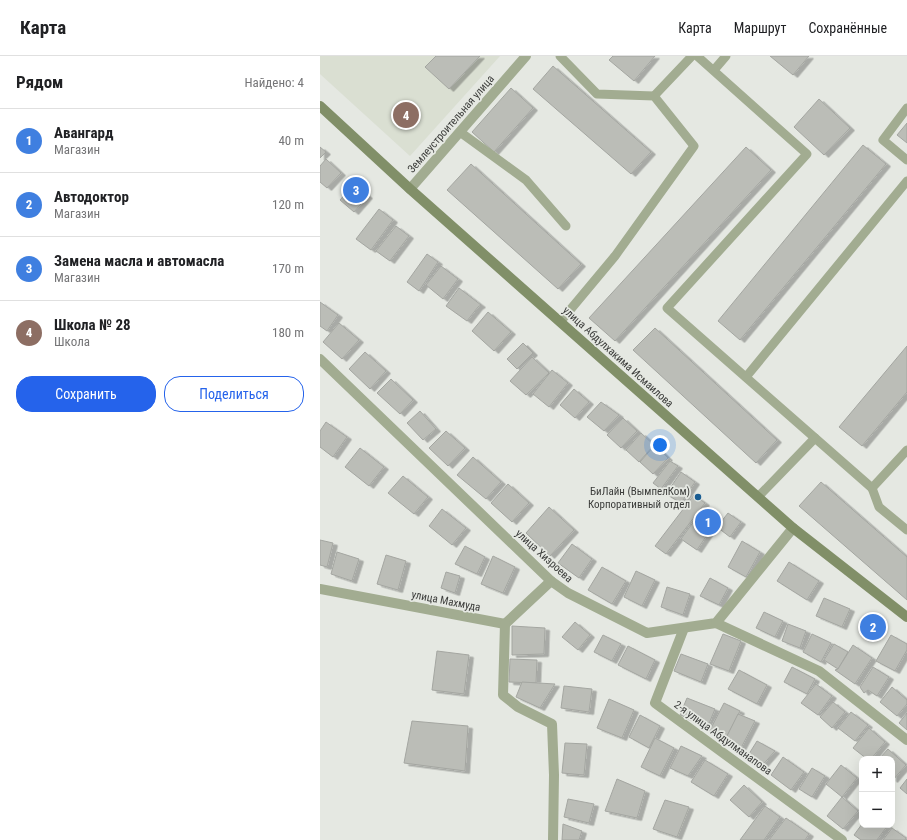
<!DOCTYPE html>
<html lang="ru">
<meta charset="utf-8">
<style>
:root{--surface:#fff;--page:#f2f2f2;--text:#202124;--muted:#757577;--line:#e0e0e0;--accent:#2563eb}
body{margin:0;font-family:"Roboto Condensed",sans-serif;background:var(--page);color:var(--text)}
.controls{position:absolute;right:12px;bottom:12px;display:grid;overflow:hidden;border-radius:8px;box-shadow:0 4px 16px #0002}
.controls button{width:36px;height:36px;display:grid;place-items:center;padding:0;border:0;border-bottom:1px solid var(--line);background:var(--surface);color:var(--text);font:20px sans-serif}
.you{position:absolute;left:340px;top:389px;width:14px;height:14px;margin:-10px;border:3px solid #fff;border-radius:50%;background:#1a73e8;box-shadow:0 0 0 6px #1a73e833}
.badge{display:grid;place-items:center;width:26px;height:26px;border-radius:50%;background:var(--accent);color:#fff;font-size:13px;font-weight:700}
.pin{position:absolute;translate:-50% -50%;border:2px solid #fff;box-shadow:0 1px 4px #0006}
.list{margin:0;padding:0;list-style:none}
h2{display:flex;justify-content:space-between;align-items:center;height:52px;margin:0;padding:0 16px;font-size:17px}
h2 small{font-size:13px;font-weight:400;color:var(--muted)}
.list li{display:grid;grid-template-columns:26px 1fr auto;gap:12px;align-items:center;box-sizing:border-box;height:64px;padding:0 16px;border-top:1px solid var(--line)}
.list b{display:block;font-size:15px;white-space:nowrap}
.list p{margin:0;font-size:13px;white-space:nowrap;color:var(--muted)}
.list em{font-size:13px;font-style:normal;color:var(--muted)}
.actions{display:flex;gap:8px;padding:12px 16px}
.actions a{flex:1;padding:9px 0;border:1px solid var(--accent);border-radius:16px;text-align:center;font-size:14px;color:var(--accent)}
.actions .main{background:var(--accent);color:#fff}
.map{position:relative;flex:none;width:587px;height:784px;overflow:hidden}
header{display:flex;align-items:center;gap:24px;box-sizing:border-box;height:56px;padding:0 20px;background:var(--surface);border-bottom:1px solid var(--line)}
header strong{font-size:19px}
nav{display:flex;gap:22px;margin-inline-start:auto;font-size:14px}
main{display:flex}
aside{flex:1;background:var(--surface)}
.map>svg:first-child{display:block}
.built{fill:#dadfd2}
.building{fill:#bbbdb7;stroke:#a4a6a1;filter:url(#shadow)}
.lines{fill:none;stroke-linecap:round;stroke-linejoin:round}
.service{stroke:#a2ac91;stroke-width:9}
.minor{stroke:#a2ac91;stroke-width:10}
.secondary{stroke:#818f68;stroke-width:10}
.poi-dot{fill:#1a5d92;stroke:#e5e8e2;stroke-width:1.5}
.labels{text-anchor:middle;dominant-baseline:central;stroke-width:3.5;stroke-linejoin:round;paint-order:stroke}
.street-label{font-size:11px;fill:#3b3c3a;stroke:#e5e8e2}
.poi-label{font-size:11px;fill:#3b3c3a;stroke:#e5e8e2;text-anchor:end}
</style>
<header>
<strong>Карта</strong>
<nav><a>Карта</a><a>Маршрут</a><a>Сохранённые</a></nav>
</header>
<main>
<aside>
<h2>Рядом<small>Найдено: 4</small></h2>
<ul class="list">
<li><span class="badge" style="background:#3f7fe0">1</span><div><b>Авангард</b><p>Магазин</p></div><em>40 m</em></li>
<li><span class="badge" style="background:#3f7fe0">2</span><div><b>Автодоктор</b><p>Магазин</p></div><em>120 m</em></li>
<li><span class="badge" style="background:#3f7fe0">3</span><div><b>Замена масла и автомасла</b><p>Магазин</p></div><em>170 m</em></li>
<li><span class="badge" style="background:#8d6e63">4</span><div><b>Школа № 28</b><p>Школа</p></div><em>180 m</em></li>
</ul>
<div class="actions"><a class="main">Сохранить</a><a>Поделиться</a></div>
</aside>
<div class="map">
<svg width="587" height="784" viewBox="0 0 587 784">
<defs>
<filter id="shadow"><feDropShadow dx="4.5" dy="2.5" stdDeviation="0" flood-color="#0004"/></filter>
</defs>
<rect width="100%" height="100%" fill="#e5e8e2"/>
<polygon class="built" points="0,0 180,0 90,100 0,18"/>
<g class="building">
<polygon points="116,0 160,0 129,33 105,11"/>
<polygon points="293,0 335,0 314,25 289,4"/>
<polygon points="450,0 489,0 473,19"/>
<polygon points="233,10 331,96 311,118 213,33"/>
<polygon points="191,32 213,52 174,96 152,76"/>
<polygon points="499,43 530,72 504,99 474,71"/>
<polygon points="587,67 587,87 577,79"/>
<polygon points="543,89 566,108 420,284 398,265"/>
<polygon points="0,91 6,96 0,102"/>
<polygon points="426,91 451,114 295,285 269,262"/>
<polygon points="6,103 21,117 7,132 0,126 0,110"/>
<polygon points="151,108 261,208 238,233 127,134"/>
<polygon points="34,128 48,140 34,156 20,144"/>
<polygon points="59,153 73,164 51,194 36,183"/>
<polygon points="76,170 89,180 70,205 56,195"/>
<polygon points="107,198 118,206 99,235 87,226"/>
<polygon points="121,210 138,223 123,243 106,229"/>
<polygon points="139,232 161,249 158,251 147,265 126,250"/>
<polygon points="0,246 18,259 7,275 0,270"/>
<polygon points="168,256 191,276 174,295 152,275"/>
<polygon points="19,267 39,284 22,303 3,286"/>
<polygon points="335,272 457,384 436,407 313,294"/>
<polygon points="203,287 213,297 197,313 187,303"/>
<polygon points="587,290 587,336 542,390 519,371"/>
<polygon points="45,296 66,315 50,333 29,313"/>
<polygon points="212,301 229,317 206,339 190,325"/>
<polygon points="232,314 248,327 229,351 213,338"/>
<polygon points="71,323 93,344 80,358 57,337"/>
<polygon points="254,333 269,346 255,362 240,349"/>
<polygon points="281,346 299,359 284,375 267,361"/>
<polygon points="100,355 116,373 103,384 87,367"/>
<polygon points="303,362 317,375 301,392 287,379"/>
<polygon points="6,366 27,381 13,401 0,391 0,375"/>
<polygon points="126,375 145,392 128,410 109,392"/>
<polygon points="321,377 334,389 319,406 306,394"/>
<polygon points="335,389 348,402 333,418 320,406"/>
<polygon points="40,392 64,411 49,430 25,411"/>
<polygon points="153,401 181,426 166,443 137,419"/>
<polygon points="350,405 358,410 341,433 333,427"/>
<polygon points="361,416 375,426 361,447 346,438"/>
<polygon points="83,420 108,441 94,458 68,437"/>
<polygon points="501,426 587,501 587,544 479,450"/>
<polygon points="188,428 209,447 192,466 171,447"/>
<polygon points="374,439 385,447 346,498 335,490"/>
<polygon points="229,451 254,474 230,500 206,477"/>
<polygon points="122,453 146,472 132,489 109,470"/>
<polygon points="382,454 397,464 377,494 361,483"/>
<polygon points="408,457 421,466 410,481 397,471"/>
<polygon points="0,484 13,487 7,511 0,509"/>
<polygon points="422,485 440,496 426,521 408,511"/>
<polygon points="252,488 272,503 259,522 238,507"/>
<polygon points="145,490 165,501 157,518 135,508"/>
<polygon points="17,496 39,503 32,525 11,518"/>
<polygon points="66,499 86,505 78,534 57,528"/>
<polygon points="173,500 195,511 183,537 161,528"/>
<polygon points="469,506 499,525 487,544 457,525"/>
<polygon points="282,511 306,525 292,548 268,534"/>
<polygon points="316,515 335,524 322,550 304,541"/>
<polygon points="126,516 140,520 135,537 121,532"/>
<polygon points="390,522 408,532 399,549 380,540"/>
<polygon points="347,531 370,538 363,559 341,551"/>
<polygon points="504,542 530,553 522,571 496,560"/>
<polygon points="444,556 463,565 455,581 436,572"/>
<polygon points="255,566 270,579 258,594 242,581"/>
<polygon points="468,568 486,575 480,592 462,585"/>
<polygon points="192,570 225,572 224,598 192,599"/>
<polygon points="403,578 421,585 409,615 390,608"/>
<polygon points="492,578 511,587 501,606 483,596"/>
<polygon points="283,579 301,588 292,605 274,596"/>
<polygon points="571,579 587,588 587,594 575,615 556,605"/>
<polygon points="514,588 528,596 518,613 504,604"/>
<polygon points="533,589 552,602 535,628 515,614 518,613"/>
<polygon points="308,590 335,604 326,623 298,609"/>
<polygon points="117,595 149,599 144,638 112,634"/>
<polygon points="361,598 388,608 381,626 354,615"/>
<polygon points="190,603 217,604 216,627 189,626"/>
<polygon points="472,611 495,623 487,638 464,626"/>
<polygon points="553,611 569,621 557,640 548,634 544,637 540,631"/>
<polygon points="419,614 447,629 437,648 408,633"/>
<polygon points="202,626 235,628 220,652 196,641"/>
<polygon points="496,628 512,640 498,659 481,647"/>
<polygon points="244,630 272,633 269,656 241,652"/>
<polygon points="572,631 587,644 587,648 577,660 560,646"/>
<polygon points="367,642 395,653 388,670 360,659"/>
<polygon points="289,643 314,654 302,682 277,672"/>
<polygon points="513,646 525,656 512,672 500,661"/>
<polygon points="404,647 420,655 405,684 389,676"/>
<polygon points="531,656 548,669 535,685 518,672"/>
<polygon points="587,657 587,674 579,667"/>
<polygon points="418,658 435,665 421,692 405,684"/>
<polygon points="320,659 340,670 329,692 309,681"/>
<polygon points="92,665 148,670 145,715 84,707"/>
<polygon points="549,672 565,686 551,703 547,703 533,692"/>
<polygon points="335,682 354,692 340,720 321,711"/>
<polygon points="437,685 455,695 440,712 427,701"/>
<polygon points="245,687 267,688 264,719 242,717"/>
<polygon points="361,690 382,700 368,720 350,712"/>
<polygon points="568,693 586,709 573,724 572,723 572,703 559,703"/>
<polygon points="463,701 484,716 471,734 451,719"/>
<polygon points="385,704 408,718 394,740 371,726"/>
<polygon points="521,709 537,722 522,741 506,728"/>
<polygon points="492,712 505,720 492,741 479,733"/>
<polygon points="297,723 325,735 317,762 285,755"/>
<polygon points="587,723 587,738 580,732"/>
<polygon points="424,729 442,746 429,761 410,744"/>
<polygon points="522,741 538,755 523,773 507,760"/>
<polygon points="248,743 274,748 269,767 244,761"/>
<polygon points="345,744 369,751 357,781 333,773"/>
<polygon points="445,750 460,761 444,784 420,784"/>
<polygon points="466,762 489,778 485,784 449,784"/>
<polygon points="243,768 262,775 259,784 242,784"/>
<polygon points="542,768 542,769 568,769 557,784 541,784 534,779"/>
<polygon points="572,772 586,782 585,784 563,784"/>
</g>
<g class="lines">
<g class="service">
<polyline points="377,0 487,98 347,252 552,432 587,394"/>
<polyline points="394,14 406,0"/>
<polyline points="334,40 372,0"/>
<polyline points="587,52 563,84 587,104"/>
<polyline points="140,76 206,124 246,170"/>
<polyline points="240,266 295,200 374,90 334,40 277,38 240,0"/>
<polyline points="426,321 587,125"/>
<polyline points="552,432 559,451 587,474"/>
<polyline points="438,441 495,382"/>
</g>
<g class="minor">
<polyline points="90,133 206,0"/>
<polyline points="0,303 231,525 248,537 327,577 396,567 473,472"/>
<polyline points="0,533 185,568 231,525"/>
<polyline points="396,567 499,615 587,684"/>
<polyline points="185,568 183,639 198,651 232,668 234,719 233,784"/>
<polyline points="364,572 335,647 522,784"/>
</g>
<polyline class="secondary" points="0,50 90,133 473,472 587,561"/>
</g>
<circle class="poi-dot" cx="378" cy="441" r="4"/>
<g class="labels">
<g class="street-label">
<text transform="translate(131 68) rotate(-49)">Землеустроительная улица</text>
<text transform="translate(298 301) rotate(42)">улица Абдулхакима Исмаилова</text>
<text transform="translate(224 500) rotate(42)">улица Хизроева</text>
<text transform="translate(126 545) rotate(11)">улица Махмуда</text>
<text transform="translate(403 682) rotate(36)">2-я улица Абдулманапова</text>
</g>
<g class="poi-label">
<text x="370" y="435">БиЛайн (ВымпелКом)<tspan x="370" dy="13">Корпоративный отдел</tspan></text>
</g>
</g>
</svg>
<div class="controls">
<button>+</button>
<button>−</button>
</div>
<div class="you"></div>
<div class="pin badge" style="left:388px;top:466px;background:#3f7fe0">1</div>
<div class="pin badge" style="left:553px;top:571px;background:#3f7fe0">2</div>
<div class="pin badge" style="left:36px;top:134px;background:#3f7fe0">3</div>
<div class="pin badge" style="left:86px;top:59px;background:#8d6e63">4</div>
</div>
</main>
